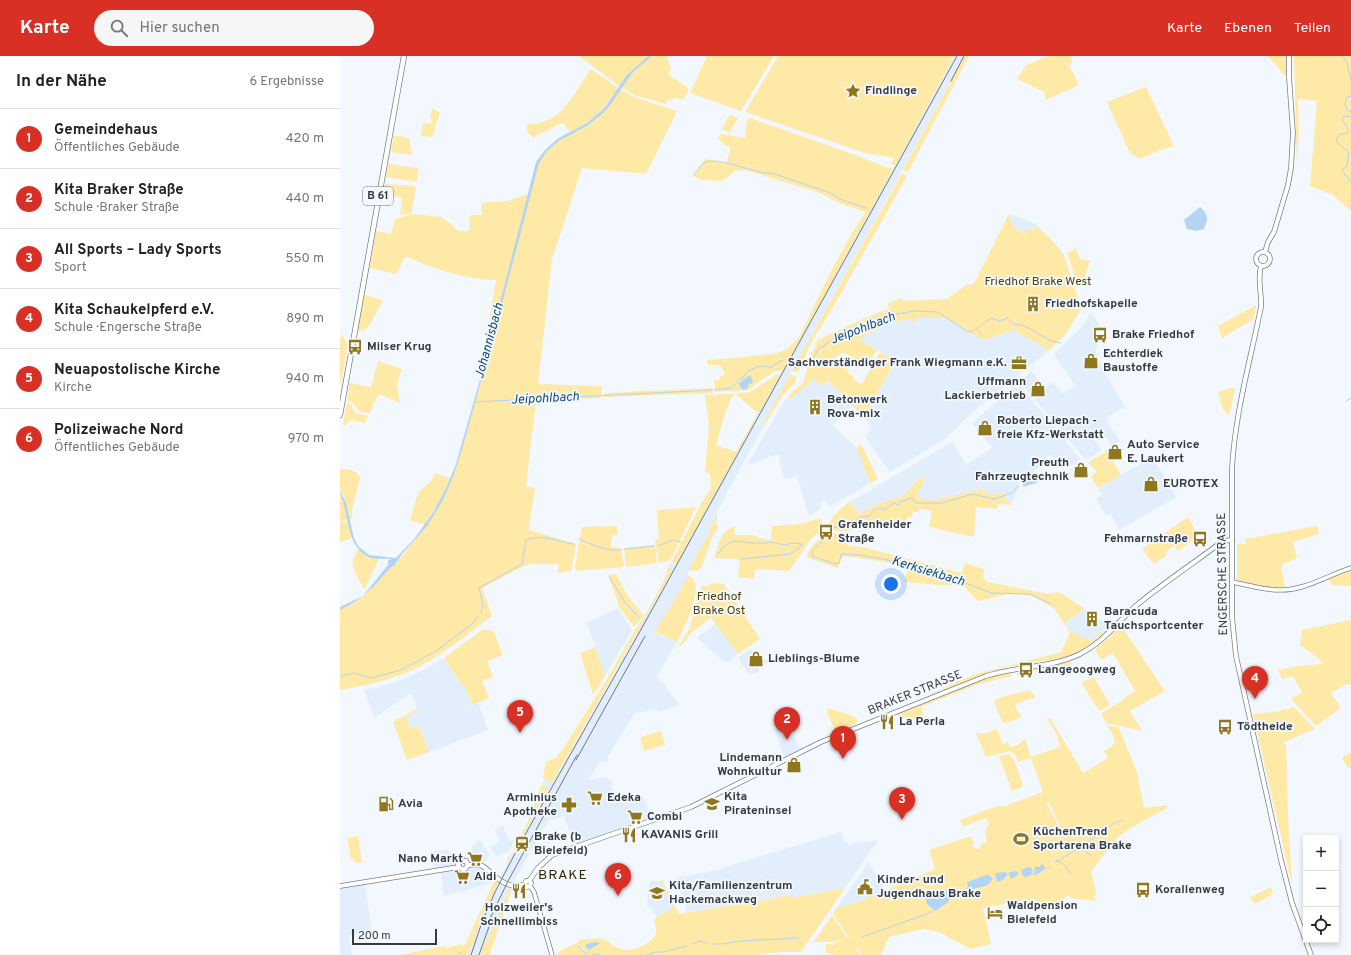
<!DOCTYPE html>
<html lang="de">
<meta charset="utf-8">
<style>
:root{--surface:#fff;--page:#f6f6f6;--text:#222;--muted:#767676;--line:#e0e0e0;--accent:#d93025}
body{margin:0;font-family:Overpass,sans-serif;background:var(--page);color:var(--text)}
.controls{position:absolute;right:12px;bottom:12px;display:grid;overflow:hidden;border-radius:0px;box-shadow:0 2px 6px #0003}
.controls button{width:36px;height:36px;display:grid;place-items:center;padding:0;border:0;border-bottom:1px solid var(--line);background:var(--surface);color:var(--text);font:20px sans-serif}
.scale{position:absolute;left:12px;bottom:10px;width:85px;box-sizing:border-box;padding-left:4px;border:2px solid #373b40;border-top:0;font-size:11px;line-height:14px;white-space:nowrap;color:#373b40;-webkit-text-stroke:3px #f2f8fe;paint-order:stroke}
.you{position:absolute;left:551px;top:528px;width:14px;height:14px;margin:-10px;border:3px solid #fff;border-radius:50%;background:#1a73e8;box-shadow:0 0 0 6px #1a73e833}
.badge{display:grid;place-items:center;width:26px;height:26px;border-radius:50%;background:var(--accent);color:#fff;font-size:13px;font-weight:700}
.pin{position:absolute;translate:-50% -33px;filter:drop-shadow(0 1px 2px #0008)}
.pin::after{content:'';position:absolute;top:21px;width:14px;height:12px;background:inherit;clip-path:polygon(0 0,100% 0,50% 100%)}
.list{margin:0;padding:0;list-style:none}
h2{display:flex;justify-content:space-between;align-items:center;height:52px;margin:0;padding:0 16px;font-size:17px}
h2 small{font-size:13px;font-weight:400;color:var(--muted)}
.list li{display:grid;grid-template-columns:26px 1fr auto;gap:12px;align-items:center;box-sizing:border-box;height:60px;padding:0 16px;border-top:1px solid var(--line)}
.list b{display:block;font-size:15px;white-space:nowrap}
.list p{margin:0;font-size:13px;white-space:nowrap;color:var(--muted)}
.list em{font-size:13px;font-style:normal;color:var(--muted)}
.icon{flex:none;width:22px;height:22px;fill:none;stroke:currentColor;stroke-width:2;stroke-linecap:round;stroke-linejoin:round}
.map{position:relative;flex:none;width:1011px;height:899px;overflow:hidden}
header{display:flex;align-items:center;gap:24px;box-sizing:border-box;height:56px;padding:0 20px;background:var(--accent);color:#fff}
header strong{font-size:19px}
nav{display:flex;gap:22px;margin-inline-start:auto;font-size:14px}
.search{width:280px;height:36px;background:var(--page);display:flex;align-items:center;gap:10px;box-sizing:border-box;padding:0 14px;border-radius:22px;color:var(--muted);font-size:15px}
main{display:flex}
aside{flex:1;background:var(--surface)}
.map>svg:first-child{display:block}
.built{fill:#e2eefc}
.green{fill:#fee9a7;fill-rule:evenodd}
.water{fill:#b4d4f4}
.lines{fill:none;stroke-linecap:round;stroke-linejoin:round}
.stream{stroke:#b4d4f4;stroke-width:1}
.tertiary-casing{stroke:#77808a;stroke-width:5}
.secondary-casing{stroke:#77808a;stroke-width:5.5}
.primary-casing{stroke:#77808a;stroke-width:6}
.tertiary{stroke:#fff;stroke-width:3.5}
.secondary{stroke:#fff;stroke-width:4}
.primary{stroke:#fff;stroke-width:4.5}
.rail{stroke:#72777c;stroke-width:1}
.labels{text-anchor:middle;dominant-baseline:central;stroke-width:3.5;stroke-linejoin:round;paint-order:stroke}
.shield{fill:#f2f8fe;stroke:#6f7479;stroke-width:1}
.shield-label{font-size:11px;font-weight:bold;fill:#373b40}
.poi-label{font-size:12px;font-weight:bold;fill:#373b40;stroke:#f2f8fe;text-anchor:start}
.park-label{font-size:12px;fill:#4f4004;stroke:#f2f8fe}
.street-label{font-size:12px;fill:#373b40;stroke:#f2f8fe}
.water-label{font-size:13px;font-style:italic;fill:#134b7c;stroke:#f2f8fe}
.quarter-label{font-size:14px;letter-spacing:1px;fill:#342900;stroke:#f2f8fe}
</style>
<header>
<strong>Karte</strong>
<div class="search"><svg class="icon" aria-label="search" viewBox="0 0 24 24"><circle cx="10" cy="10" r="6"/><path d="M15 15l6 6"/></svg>Hier suchen</div>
<nav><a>Karte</a><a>Ebenen</a><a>Teilen</a></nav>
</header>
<main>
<aside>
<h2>In der Nähe<small>6 Ergebnisse</small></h2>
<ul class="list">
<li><span class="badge">1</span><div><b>Gemeindehaus</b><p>Öffentliches Gebäude</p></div><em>420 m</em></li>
<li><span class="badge">2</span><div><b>Kita Braker Straße</b><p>Schule · Braker Straße</p></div><em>440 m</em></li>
<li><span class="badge">3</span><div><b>All Sports – Lady Sports</b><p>Sport</p></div><em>550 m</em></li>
<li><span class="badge">4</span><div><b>Kita Schaukelpferd e.V.</b><p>Schule · Engersche Straße</p></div><em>890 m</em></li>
<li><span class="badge">5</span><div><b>Neuapostolische Kirche</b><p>Kirche</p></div><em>940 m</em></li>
<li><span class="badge">6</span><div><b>Polizeiwache Nord</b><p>Öffentliches Gebäude</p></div><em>970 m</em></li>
</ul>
</aside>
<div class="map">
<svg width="1011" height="899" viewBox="0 0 1011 899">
<rect width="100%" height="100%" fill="#f2f8fe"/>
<g class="built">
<polygon points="614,0 625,0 450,319 455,320 456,325 442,340 408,398 377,456 377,464 353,515 349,514 347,519 347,523 315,577 337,586 316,622 322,626 340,649 319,656 316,653 297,657 295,656 268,701 268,705 259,706 249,724 267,721 268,724 272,724 271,748 303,740 311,762 234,789 224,760 212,764 210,763 205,770 170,832 172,833 171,836 149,899 128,899 137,874 153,834 209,733 202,728 204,723 212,727 291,590 294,584 295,574 305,560 323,527 329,511 362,446 371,433 375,435 418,357 436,319 440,319 443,315"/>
<polygon points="669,158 694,167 697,170 694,175 688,173 685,177 673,171"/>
<polygon points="751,257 759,268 759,279 756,295 758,304 785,351 765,362 780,385 772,390 762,376 753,382 762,395 746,403 743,401 682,328 683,323 692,315 703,333 714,326 723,338 735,329 714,298 739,274"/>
<polygon points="582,260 604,262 643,284 674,274 709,294 632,357 605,383 550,416 525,381 532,371 527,365 534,356 530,351 556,305 518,283 545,269"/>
<polygon points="474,323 488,324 513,350 492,369 518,393 530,427 491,450 487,448 485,444 481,445 481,450 478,455 469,460 457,420 444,423 438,398 408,409 408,407 444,345 453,341"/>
<polygon points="677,328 680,329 740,403 736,408 725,411 709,398 703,408 686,422 676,424 680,429 672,446 664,445 663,437 649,438 639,433 595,444 578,442 577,438 581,431 563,440 537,448 519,458 510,446 612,386 626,409 649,394 652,391 632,367"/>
<polygon points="813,401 836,441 779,474 771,458 766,460 756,442 762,438 758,432"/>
<polygon points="278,553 292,574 265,620 247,566"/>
<polygon points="745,553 770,570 751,585 731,576 725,566"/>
<polygon points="376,568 398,598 388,606 383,605 357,582"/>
<polygon points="410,593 428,606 418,611 420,615 409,619 398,602"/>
<polygon points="104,602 123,631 125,630 131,649 138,647 148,674 89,696 79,670 71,673 66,661 78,654 76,647 71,637 34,662 24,634 41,631 64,623 87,612"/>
<polygon points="441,665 451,673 460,693 444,701 435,675"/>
<polygon points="163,769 168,783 174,785 168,796 157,800 150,792 159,786 155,774"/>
<polygon points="501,776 505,787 507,787 509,789 517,786 518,787 538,784 505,832 452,842 450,839 347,856 336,822 376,814"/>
<polygon points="140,784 149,798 148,803 144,806 134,806 123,801 133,793 131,791"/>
<polygon points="107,793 115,801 116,807 114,809 94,812 91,796"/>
<polygon points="529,806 544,836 514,848 513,847 496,853"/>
<polygon points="139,812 151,821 151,827 104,840 101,817 118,815 124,816 129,813"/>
<polygon points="310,825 320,825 334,852 317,860 307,849"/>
<polygon points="25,829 32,876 9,879 12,899 0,899 0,833"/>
</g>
<g class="green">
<polygon points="239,0 308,0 286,20 279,30"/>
<polygon points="312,0 327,0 331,13 328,18 349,33 343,44 337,42 328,44 326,48 294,39 281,31 293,16"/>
<polygon points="367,0 434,0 401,55 350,37"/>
<polygon points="438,0 614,0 555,110 551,108 554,102 525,97 405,56"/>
<polygon points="625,0 629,0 568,116 563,114"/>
<polygon points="709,0 730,0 733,6 729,9 739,29 706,44 704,36 677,23 686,9"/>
<polygon points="928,0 947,0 946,19 944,19"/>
<polygon points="954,0 1011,0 1011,155 993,139 970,130 977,45 958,43 959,75 957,109"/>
<path d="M 251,13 L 278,32 C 263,55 254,64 230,76 L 223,67 C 218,68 215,70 211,73 C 205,76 199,76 194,82 L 187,76 L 187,68 C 192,67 198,68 203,66 C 226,59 238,31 251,13 Z"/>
<polygon points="806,31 834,90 815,96 801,103 790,97 767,46"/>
<path d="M 280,33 L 294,41 L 337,55 L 306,118 L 242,112 L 212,203 L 198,328 L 262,330 L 261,342 L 196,345 L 186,430 L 195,432 L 189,474 L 236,488 L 232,513 L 230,515 L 217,517 L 219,508 L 192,508 L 186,509 L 142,532 L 152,560 C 125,580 99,602 68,616 C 46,625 23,630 0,634 L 0,554 L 15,547 L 23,540 L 51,511 L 54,510 L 56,508 L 95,458 L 102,446 L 113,421 L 122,394 L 157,267 L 198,107 L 207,95 L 219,85 L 255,64 L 268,52 Z"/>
<polygon points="92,52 100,57 92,81 81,80 83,67 91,68 92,64 90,63"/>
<polygon points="390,58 398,62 389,77 382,73"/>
<path d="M 410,62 L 521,101 L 548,112 L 550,111 L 553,113 L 443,315 L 435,315 L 408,334 L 375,336 L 374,324 L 380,324 L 380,320 L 384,320 L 384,316 L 380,309 L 368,309 L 367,304 C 385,303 402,301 421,299 C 429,298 438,298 445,294 C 451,291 454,285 459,282 C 479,239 499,195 526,156 L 501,148 L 480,137 L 405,114 L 395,115 L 382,125 L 361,124 L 353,120 L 365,103 L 386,107 L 391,92 L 385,89 L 378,83 L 380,78 L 405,82 L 407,63 Z"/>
<polygon points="54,79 69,82 72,99 51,96"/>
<polygon points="48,108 78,112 77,126 46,121"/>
<polygon points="562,117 566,119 566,122 495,248 472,285 459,315 456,316 452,315"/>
<polygon points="45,128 76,130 72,153 72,157 60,159 62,142 43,139"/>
<path d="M 188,138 L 151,284 L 146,285 L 156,224 C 133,224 110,217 88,210 C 80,207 74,202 65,201 L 56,218 L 30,212 L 36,175 L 51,178 L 55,163 L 73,158 L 101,161 L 115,171 L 115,173 L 120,175 L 129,175 L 130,159 L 142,159 L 141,147 L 167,145 Z"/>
<path d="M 669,158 L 673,171 L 684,177 L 689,172 L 694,175 L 697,170 L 711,183 L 724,199 L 741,250 L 741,253 L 725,279 L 709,294 L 674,274 L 643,284 L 604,262 L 578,261 L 575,267 L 569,263 L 545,269 L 519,283 L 537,294 L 527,310 L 503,296 L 493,304 L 509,315 L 508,317 L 514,321 L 513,323 L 522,328 L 540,296 L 556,305 L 530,350 L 534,356 L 527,365 L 488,324 L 481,330 L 474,323 L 453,341 L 445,344 L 453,335 L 463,327 L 468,310 L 467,307 L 475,291 L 477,284 C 502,274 524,260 550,253 L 547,248 L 561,242 L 563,245 L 607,243 L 626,229 L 634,228 Z"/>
<polygon points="736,192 740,203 750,205 743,226 738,229 727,197"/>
<polygon points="24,239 43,244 43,245 28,271 25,274 17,275"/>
<polygon points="916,249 914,263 882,282 878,270"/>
<polygon points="1,278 8,288 0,331 0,283"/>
<polygon points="38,305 62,313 57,327 60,347 39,338 29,358 19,355 13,347 7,344 9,332 9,327 31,331"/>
<polygon points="436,319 440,319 336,508 332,505 362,446 371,433 370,417 365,416 369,371 365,339 394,338 386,354 376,389 396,396 418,357 395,338 410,336"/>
<polygon points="450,319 455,320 456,325 442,340 425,369 423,368"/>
<polygon points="372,332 373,337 264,341 264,337"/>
<polygon points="891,332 895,333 889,361 882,351 878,336"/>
<polygon points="7,347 11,348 15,357 28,360 25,367 11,364 5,369 3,368"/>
<polygon points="521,387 538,423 530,427 517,392"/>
<polygon points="767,395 781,419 758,432 751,421 756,416 756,415 749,408 749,406"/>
<path d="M 0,413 C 8,413 19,414 20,423 L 12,453 L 12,463 L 10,463 L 4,440 L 0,434 Z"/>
<polygon points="95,417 110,422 100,445 85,469 70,464 78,437 92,424"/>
<path d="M 581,421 L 583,421 L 585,425 L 577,438 L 578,442 L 595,444 L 640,433 L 649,438 L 663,437 L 665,440 L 665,445 L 672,446 L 671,449 L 657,448 L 657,453 L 636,451 L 634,481 L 589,471 L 592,455 L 580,452 L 579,456 L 573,456 L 572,461 L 567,461 L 566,466 L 543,470 L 527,470 L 508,475 L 497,475 L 489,473 C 489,461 500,452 510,446 L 519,458 L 537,448 L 563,440 Z"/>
<polygon points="0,438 4,448 8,464 0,466"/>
<polygon points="356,451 332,501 329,505 319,507 315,484 319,483 317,454"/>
<polygon points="377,458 376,468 378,471 371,484 362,511 357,515 349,514 353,505 370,477 370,472"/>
<polygon points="848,461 858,480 838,495 834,490 825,496 827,499 814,508 802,493"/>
<path d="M 478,463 L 482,463 L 482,468 L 481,474 L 470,484 L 449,515 L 415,513 L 414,523 L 398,521 L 400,503 L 374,502 C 379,488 379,475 395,470 L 394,479 L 413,479 L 420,482 L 431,484 L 432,470 L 459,468 Z"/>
<polygon points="8,466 12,482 0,486 0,467"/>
<polygon points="277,470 278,479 272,479 271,491 281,492 284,511 236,515 235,511 242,471"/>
<polygon points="977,470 979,478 953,486 957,502 941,509 945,532 940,533 897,526 897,488 906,488 905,483"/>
<path d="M 489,476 L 498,478 L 508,477 L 507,490 L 523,491 L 622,517 L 625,507 L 644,513 C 643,519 642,523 648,526 L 707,538 L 719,536 L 745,553 L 725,566 L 731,576 L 751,585 L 767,573 L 767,577 L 754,588 L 738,597 L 713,604 L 692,606 L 692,607 L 667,611 L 650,616 L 580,643 L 601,634 L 618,625 L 636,618 L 721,596 L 730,577 L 714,552 L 692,540 L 669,538 L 638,545 L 623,529 L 600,529 L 564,526 L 568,513 L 547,506 L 503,500 L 498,512 L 468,502 L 467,498 C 472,489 480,482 489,476 Z"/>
<polygon points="315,489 317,507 286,511 284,492"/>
<path d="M 19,494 L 29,501 L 39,503 L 24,534 C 20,524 7,508 16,499 L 15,496 Z"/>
<polygon points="329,511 333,512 329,520 212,727 203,722 206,706 215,702 221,696 267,623 295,574 305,560 323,527"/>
<polygon points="1011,514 1011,530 992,529 988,522"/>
<path d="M 276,518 C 285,536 290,545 304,559 L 294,571 L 280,552 L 269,522 L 270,519 Z"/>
<path d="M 347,519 C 351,521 354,522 355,527 C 359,540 344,574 337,586 L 315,576 L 347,523 Z"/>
<polygon points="373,527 384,528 420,583 398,598 371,562 351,577 341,590 338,591 349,573 362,529 367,531"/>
<polygon points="1011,564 1011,629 1006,628 991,637 1001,652 976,670 951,643 962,636 953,620 942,623 938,614 957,610 980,608 982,607 978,602 960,589 962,574"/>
<polygon points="781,569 825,635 790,655 802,675 766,667 762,660 762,657 785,643 784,642 795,635 773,597 761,604 755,593 769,582"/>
<polygon points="147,573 154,576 163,599 147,605 153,621 142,625 149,642 132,649 125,630 123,631 104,602 142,574"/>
<polygon points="255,591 265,620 253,639 240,597"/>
<polygon points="730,604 732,608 676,619 679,616 705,612 705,610"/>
<polygon points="666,616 670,617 672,620 639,628 581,651 586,665 578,669 575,663 558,660 558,656 641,624"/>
<polygon points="754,621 770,649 760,655 758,653 742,628 744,625"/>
<polygon points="690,634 696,642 688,643 675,649 676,653 682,661 665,667 662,666 654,644 669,639"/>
<polygon points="953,650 975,673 944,686 944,688 946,688 948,758 952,829 913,658 936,656 946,653 947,654"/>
<polygon points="78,652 78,654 66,661 71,673 79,670 89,696 67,704 53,666"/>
<polygon points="488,652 514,660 517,663 517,667 496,677 487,656"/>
<path d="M 707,662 L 710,662 L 743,717 L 768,702 L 764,695 L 775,688 L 773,679 L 767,669 L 779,672 L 797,716 L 804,752 L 828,749 L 827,752 L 794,770 L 779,780 L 751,815 L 756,835 L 754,841 L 756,845 L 730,842 L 728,839 L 709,854 L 695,843 L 643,852 L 651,888 L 630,893 L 599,876 L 583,873 L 549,881 L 541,899 L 524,899 L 515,892 L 514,893 L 522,899 L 496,899 L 486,897 L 486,888 L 494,889 L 494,887 L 520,879 L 509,882 L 493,858 L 496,853 L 513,847 L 514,848 L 595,813 L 589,794 L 631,780 L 634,787 L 632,791 L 639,793 L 642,787 L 647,786 L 645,776 L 649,768 L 646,762 L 623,771 L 620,764 L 660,749 L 662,751 L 703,736 L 691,702 L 678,706 L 675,699 L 670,695 L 646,701 L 636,677 L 646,677 L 657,673 L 663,688 L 668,686 L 670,692 L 681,687 L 683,684 L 685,683 L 691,701 L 720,691 L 717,679 ZM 709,746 L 723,777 L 722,777 L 707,747 ZM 646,819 L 652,820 L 653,822 L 646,831 L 643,832 L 629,825 ZM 607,847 L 595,855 L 587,848 Z"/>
<polygon points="321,675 325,689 304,695 300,681"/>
<polygon points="1011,696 1011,711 1009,713 1002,702"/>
<polygon points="669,698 673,701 683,729 681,732 672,735 659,700"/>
<polygon points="203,729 209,732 166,810 168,800 170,801 187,767 196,745 200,731"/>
<polygon points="18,780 22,806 15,807 14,803 11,803 7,782"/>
<path d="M 324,824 L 323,826 L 339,858 L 451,839 L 452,842 L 505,832 L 461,896 L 442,896 L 414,899 L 216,899 C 220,892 233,892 241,883 C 249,884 255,881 263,883 C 270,885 274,892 281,893 C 292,896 312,889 316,877 C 317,873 315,870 314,865 L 317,860 L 334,852 L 320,825 Z"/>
<polygon points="154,825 156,825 158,827 145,854 128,899 59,899 105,890 106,892 123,888 122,890 125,889"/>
<polygon points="931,831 933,838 915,848 909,842"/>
<polygon points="170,832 172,833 171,836 150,897 151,899 141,899 145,886 149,881"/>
<polygon points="492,860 494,862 508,883 492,886 473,886"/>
</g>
<g class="water">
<path d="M 308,0 L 312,0 L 293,16 L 268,52 L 262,58 L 248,69 L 219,85 L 207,95 L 199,107 L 157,267 L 122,394 L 113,421 L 102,446 L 87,470 L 63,497 L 56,507 L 54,510 L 51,511 C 35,529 23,544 0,554 L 0,551 L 23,540 L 48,509 L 48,505 L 51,503 C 44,502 36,504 29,501 C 9,492 9,468 4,449 C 3,444 0,439 0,434 L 6,447 L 14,482 L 18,490 L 29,499 L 56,502 L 74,483 L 93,457 L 106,432 L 116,408 L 143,313 L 196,106 L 205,94 L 217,83 L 247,67 L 260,56 L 266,50 L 286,20 Z"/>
<path d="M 860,151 C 869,159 868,163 864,173 L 856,175 L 847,173 L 844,164 Z"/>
<polygon points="410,319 413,325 412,328 409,327 408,332 404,334 400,331 399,327"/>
<polygon points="686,423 692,423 698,426 683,431 683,426"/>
<path d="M 702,808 L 705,811 C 703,815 700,818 695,818 L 694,811 L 699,811 Z"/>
<polygon points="688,811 692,812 693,816 687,821 683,820 681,814"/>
<polygon points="673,815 678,816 678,819 671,823 668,817"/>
<path d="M 665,816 L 667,817 L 667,819 C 664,823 662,825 657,826 L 655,819 L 656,817 Z"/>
<path d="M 646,819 L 649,819 L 653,822 C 651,827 645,832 640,831 L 630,834 L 628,833 L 627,826 Z"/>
<polygon points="608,834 610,837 611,842 607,847 595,855 587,848 586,842 603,835"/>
<polygon points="254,886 260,887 249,894 245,890 245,889"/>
</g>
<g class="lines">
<g class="stream">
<polyline points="1003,0 1007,7 1011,25"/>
<polyline points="1011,40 1007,41 1005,47 1007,54 1011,56"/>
<path d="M 1011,61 L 1005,60 L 1003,61 L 1002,63 L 1009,75 L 1008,77 C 1002,79 998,76 996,85 L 1009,97 L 1007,110 L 1002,114 L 1005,119 L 1011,125"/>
<path d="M 354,119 C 357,115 359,110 364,107 C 379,99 415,119 432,117 L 490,137 L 502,144 L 526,152"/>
<polyline points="637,274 642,279"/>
<polyline points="463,310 473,305 473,302 480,291 484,291 485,288 493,284 500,283 511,276 538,265 556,258 575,255 598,256 626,275 632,276 651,262 660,265 667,262 674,268 685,270 711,285 721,287"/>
<polyline points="454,311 457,312 462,311"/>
<polyline points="375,334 391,332 400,323 403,322 408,315 417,311 422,310 432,311 440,305 443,305"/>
<polyline points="1006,345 1011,342"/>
<polyline points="134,346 373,334"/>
<polyline points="492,472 511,468 521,461 529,460 534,454 540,452 544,454 554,447 559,449 560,446 571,442 577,447 602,447 633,438 654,443 672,437 678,430"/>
<polyline points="489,478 472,496 473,501 496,508 499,507 501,499 503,498 519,499 548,504 591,517 604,519 652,537 690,538 711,548"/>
<path d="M 239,483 C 252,489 268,496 282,494"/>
<polyline points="318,490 332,484 341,486"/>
<polyline points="285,493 314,490"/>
<polyline points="377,497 380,496 382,492 389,487 395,485 411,487 427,487 430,486 446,489 451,487 462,488"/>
<polyline points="400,503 451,498 462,489"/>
<polyline points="269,520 286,548 299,561"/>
<path d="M 141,557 L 143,549 L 139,532 L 182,508 L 186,484 C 203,478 217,485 233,488"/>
<polyline points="0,620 14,617 31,622 61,614 96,595 133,567 138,560"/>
<polyline points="738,793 744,794 751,800"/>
<path d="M 716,805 C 723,805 728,813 731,818"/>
<polyline points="715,806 744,789 773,768 782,764"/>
<polyline points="702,814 710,811"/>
<polyline points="689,819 696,818"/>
<polyline points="611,841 628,832"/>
<polyline points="522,881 587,858 592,855"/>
<polyline points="352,888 360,885 367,887"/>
<polyline points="373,888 382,888 401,885 458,882"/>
<polyline points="238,890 247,899"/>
<polyline points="117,899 119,897 122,897"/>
<polyline points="252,899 259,898 260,899"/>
<polyline points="306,899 315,896 323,896 347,890"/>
</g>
<g class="tertiary-casing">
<g id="tertiary">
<path d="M 892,526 C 908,529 924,534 939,534 C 964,535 988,519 1011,512"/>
<polyline points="190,830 194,836 212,899"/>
</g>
</g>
<g class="secondary-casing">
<g id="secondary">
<circle cx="923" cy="203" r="7"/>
<polyline points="925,196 928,186 934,176 948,129 951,112 953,77 949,21 949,0"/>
<path d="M 921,210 C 917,224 922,237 921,251 C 910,306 895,357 892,413 L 892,561 L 896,600 L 941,804 L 952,847 L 971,899"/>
<path d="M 128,809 C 132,809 137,808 140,809 C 144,810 148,814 151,817 C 161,826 171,833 185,828 L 186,825 L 189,825 L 198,812 L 212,799 L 351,751 L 481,686 L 646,620 C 677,610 711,612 740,598 C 764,586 778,565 798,548 C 825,526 855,506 883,485 L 892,484"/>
<polyline points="119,811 118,808 121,805 126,805 128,809"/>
<polyline points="119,811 123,814 126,812 128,809"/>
<polyline points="185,828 187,831 190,830 191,827 189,825"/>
<polyline points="0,830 119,811"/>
</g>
</g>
<g class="primary-casing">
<polyline id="primary" points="0,359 64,0"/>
</g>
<use href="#tertiary" class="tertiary"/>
<use href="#secondary" class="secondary"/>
<use href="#primary" class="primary"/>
<g class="rail">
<polyline points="611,25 624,0"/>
<polyline points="236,704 305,580"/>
<polyline points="147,869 168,825 237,699"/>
<polyline points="131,899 142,866 155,836 181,786 308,561 617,0"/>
<polyline points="139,899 151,865"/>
</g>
</g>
<defs>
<g id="sight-bare" transform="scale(1.2)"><path d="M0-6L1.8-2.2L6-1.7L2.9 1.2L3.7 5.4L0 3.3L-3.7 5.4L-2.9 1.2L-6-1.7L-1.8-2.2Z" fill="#8f771d" stroke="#f2f8fe" stroke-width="2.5" paint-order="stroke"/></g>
<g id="building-bare" transform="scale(1.2)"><path d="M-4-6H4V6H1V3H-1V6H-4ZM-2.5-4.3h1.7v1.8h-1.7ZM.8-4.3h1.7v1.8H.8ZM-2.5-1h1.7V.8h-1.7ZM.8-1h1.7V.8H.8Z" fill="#8f771d" stroke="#f2f8fe" stroke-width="2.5" paint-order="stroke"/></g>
<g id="bus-bare" transform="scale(1.2)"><path d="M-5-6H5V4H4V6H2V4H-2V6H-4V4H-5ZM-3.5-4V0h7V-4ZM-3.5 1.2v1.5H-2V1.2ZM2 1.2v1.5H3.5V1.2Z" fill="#8f771d" stroke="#f2f8fe" stroke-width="2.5" paint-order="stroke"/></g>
<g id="shop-bare" transform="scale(1.2)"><path d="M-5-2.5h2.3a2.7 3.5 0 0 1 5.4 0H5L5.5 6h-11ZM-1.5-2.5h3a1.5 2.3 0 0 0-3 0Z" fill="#8f771d" stroke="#f2f8fe" stroke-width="2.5" paint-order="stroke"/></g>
<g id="office-bare" transform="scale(1.2)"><path d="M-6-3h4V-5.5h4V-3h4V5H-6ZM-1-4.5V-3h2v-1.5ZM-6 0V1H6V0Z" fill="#8f771d" stroke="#f2f8fe" stroke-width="2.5" paint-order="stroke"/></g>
<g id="restaurant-bare" transform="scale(1.2)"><path d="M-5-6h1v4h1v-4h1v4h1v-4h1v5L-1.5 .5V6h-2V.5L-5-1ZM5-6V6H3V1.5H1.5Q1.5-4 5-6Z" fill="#8f771d" stroke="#f2f8fe" stroke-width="2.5" paint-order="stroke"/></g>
<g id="supermarket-bare" transform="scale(1.2)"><path d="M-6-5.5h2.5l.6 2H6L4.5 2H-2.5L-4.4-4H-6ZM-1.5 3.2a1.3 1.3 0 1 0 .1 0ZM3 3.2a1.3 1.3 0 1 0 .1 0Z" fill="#8f771d" stroke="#f2f8fe" stroke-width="2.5" paint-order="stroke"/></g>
<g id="fuel-bare" transform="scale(1.2)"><path d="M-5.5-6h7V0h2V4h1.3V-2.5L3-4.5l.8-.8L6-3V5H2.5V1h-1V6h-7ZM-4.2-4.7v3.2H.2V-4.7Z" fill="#8f771d" stroke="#f2f8fe" stroke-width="2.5" paint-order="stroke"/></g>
<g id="school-bare" transform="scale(1.2)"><path d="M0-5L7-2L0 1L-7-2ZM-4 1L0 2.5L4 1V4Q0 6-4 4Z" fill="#8f771d" stroke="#f2f8fe" stroke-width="2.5" paint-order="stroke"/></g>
<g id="pharmacy-bare" transform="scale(1.2)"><path d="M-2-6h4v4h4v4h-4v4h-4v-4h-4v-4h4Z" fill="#8f771d" stroke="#f2f8fe" stroke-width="2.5" paint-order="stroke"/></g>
<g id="stadium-bare" transform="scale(1.2)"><path d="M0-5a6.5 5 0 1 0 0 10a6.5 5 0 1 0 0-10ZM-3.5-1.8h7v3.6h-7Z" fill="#8f771d" stroke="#f2f8fe" stroke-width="2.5" paint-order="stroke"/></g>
<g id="station-bare" transform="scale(1.2)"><path d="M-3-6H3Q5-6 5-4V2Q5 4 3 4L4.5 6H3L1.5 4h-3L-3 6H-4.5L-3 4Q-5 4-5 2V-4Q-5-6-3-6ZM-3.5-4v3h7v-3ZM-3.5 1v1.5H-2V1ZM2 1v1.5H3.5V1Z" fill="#8f771d" stroke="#f2f8fe" stroke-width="2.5" paint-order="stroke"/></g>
<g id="civic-bare" transform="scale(1.2)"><path d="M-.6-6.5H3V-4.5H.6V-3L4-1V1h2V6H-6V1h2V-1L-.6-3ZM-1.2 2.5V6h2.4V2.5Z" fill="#8f771d" stroke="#f2f8fe" stroke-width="2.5" paint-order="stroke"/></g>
<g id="hotel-bare" transform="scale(1.2)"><path d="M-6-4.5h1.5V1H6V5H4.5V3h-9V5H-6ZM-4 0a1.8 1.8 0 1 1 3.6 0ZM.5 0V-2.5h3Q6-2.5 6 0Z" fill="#8f771d" stroke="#f2f8fe" stroke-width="2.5" paint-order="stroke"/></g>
</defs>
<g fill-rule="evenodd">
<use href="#sight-bare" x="513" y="35"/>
<use href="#building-bare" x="693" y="248"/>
<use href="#bus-bare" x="760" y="279"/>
<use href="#bus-bare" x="15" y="291"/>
<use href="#shop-bare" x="751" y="305"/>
<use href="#office-bare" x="679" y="307"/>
<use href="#shop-bare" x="698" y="333"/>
<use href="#building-bare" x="475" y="351"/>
<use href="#shop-bare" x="645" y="372"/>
<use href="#shop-bare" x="775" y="396"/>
<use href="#shop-bare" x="741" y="414"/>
<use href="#shop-bare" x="811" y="428"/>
<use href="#bus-bare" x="486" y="476"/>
<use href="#bus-bare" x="860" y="483"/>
<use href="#building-bare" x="752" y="563"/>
<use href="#shop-bare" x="416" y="603"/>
<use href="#bus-bare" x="686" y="614"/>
<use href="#restaurant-bare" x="547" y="666"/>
<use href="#bus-bare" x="885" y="671"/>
<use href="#shop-bare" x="454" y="709"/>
<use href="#supermarket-bare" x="255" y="742"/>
<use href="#fuel-bare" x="46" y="748"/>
<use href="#school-bare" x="372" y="748"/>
<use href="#pharmacy-bare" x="229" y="749"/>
<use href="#supermarket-bare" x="295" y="761"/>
<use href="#restaurant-bare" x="289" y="779"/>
<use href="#stadium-bare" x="681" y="783"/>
<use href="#station-bare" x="182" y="788"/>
<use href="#supermarket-bare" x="135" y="803"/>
<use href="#supermarket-bare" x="122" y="821"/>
<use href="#civic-bare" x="525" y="831"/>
<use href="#bus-bare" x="803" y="834"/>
<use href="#restaurant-bare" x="179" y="835"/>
<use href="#school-bare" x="317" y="837"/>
<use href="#hotel-bare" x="655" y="857"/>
</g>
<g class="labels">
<rect class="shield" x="23" y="131" width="30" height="18" rx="3"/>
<g class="shield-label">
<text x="38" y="140">B 61</text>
</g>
<g class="poi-label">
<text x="525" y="35">Findlinge</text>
<text x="705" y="248">Friedhofskapelle</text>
<text x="772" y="279">Brake Friedhof</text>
<text x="27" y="291">Milser Krug</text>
<text x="763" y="298">Echterdiek<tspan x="763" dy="14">Baustoffe</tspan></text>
<text x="667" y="307" text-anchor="end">Sachverständiger Frank Wiegmann e.K.</text>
<text x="686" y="326" text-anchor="end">Uffmann<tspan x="686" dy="14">Lackierbetrieb</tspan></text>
<text x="487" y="344">Betonwerk<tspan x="487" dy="14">Rova-mix</tspan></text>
<text x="657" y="365">Roberto Liepach -<tspan x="657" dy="14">freie Kfz-Werkstatt</tspan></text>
<text x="787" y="389">Auto Service<tspan x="787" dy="14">E. Laukert</tspan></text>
<text x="729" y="407" text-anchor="end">Preuth<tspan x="729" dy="14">Fahrzeugtechnik</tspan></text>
<text x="823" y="428">EUROTEX</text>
<text x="498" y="469">Grafenheider<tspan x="498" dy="14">Straße</tspan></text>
<text x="848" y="483" text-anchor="end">Fehmarnstraße</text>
<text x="764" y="556">Baracuda<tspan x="764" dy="14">Tauchsportcenter</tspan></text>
<text x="428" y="603">Lieblings-Blume</text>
<text x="698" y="614">Langeoogweg</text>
<text x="559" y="666">La Perla</text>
<text x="897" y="671">Tödtheide</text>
<text x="442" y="702" text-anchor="end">Lindemann<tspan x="442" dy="14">Wohnkultur</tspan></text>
<text x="384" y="741">Kita<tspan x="384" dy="14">Pirateninsel</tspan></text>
<text x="217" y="742" text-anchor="end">Arminius<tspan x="217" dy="14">Apotheke</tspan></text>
<text x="267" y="742">Edeka</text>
<text x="58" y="748">Avia</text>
<text x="307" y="761">Combi</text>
<text x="693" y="776">KüchenTrend<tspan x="693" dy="14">Sportarena Brake</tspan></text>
<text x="301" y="779">KAVANIS Grill</text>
<text x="194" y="781">Brake (b<tspan x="194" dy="14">Bielefeld)</tspan></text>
<text x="123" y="803" text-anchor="end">Nano Markt</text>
<text x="134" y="821">Aldi</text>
<text x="537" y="824">Kinder- und<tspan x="537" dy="14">Jugendhaus Brake</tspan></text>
<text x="329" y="830">Kita/Familienzentrum<tspan x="329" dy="14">Hackemackweg</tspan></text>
<text x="815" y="834">Korallenweg</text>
<text x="667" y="850">Waldpension<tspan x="667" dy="14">Bielefeld</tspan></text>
<text x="179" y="852" text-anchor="middle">Holzweiler's<tspan x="179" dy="14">Schnellimbiss</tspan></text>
</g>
<g class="park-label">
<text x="698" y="226">Friedhof Brake West</text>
<text x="379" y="541">Friedhof<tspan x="379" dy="14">Brake Ost</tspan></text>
</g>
<g class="street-label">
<text transform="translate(883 518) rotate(-91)">ENGERSCHE STRASSE</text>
<text transform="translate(575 637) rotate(-22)">BRAKER STRASSE</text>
</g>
<g class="water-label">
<text transform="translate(523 273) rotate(-21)">Jeipohlbach</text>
<text transform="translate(150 285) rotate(-75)">Johannisbach</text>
<text transform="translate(205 343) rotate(-3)">Jeipohlbach</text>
<text transform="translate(588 516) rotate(17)">Kerksiekbach</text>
</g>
<g class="quarter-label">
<text x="223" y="819">BRAKE</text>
</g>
</g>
</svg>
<div class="controls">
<button>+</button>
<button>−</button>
<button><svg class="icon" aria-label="locate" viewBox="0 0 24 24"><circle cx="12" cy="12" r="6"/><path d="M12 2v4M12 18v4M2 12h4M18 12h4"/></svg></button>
</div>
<div class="scale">200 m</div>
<div class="you"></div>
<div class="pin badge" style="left:503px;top:703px">1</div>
<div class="pin badge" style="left:447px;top:684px">2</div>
<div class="pin badge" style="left:562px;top:764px">3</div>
<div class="pin badge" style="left:915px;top:643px">4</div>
<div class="pin badge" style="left:180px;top:677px">5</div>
<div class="pin badge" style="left:278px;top:840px">6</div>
</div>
</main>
